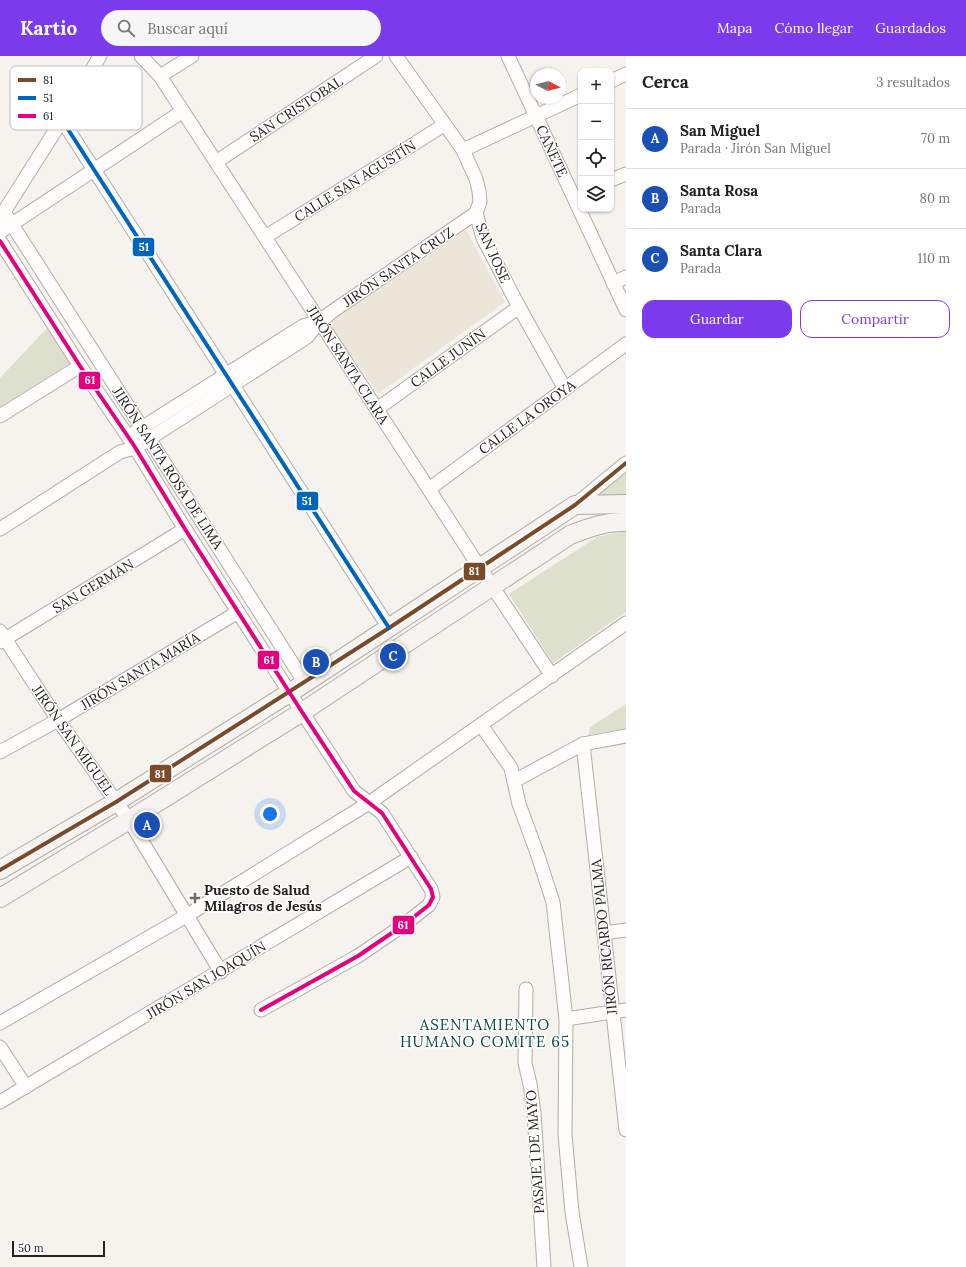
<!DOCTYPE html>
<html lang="es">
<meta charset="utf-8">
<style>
:root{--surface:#fff;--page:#f6f6f6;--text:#202124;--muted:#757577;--line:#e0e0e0;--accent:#7c3aed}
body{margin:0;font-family:Lora,serif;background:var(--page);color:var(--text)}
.controls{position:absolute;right:12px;top:12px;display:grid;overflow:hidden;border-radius:8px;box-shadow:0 1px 3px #0004}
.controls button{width:36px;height:36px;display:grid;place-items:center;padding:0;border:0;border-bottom:1px solid var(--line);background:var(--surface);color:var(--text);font:20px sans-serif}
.compass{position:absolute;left:530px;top:12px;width:36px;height:36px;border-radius:50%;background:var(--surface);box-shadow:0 1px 3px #0004;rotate:97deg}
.scale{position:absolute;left:12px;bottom:10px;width:93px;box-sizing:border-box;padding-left:4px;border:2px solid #24221f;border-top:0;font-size:11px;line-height:14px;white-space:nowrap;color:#24221f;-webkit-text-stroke:3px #fff;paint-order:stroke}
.you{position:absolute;left:270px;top:758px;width:14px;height:14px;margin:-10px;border:3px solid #fff;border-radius:50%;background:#1a73e8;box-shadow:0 0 0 6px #1a73e833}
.badge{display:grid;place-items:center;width:26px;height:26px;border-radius:50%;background:var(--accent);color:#fff;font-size:13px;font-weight:700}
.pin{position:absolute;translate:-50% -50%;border:2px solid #fff;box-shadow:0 1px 4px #0006}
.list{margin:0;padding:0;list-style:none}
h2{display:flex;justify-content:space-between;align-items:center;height:52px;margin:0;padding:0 16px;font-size:17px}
h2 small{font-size:13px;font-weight:400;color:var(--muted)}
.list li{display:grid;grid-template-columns:26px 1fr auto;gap:12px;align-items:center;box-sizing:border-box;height:60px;padding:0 16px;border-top:1px solid var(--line)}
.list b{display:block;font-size:15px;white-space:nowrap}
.list p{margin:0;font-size:13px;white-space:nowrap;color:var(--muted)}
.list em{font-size:13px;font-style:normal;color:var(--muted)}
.actions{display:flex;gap:8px;padding:12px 16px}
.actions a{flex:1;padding:9px 0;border:1px solid var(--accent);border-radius:12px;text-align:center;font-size:14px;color:var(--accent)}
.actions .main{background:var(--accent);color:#fff}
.icon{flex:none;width:22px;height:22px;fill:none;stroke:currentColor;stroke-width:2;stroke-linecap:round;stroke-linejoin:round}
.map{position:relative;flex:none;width:626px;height:1211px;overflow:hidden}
header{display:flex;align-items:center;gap:24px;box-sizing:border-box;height:56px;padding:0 20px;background:var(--accent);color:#fff}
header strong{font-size:19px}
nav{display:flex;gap:22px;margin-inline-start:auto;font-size:14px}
.search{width:280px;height:36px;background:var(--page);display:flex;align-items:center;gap:10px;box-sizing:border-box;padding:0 14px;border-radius:22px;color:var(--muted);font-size:15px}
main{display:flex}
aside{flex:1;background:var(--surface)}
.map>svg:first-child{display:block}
.built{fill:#ece5da}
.green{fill:#dde0cd}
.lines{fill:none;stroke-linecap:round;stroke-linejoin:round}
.street-casing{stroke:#b0ada9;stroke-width:15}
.secondary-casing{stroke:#b0ada9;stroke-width:20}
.street{stroke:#fefdfc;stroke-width:13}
.secondary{stroke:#f6f3f1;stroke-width:18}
.bus-1-casing{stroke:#fff;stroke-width:7}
.bus-2-casing{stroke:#fff;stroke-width:7}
.bus-3-casing{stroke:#fff;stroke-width:7}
.bus-1{stroke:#7a4b2a;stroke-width:4}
.bus-2{stroke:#0065bd;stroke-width:4}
.bus-3{stroke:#e5007d;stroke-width:4}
.poi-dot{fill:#6e6b67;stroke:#fff;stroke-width:1.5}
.labels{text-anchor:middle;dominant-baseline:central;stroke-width:3;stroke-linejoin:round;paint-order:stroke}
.street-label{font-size:14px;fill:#24221f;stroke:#fff}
.poi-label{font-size:14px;font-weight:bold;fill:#24221f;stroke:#fff;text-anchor:start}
.neighbourhood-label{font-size:15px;letter-spacing:1px;fill:#074742;stroke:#fff}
.key{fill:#fff;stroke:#bdbdbc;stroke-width:1}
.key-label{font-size:11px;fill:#24221f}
.line-badge{stroke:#fff;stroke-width:1.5}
.badge-label{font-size:11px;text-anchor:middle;font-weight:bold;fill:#fff}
</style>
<header>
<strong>Kartio</strong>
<div class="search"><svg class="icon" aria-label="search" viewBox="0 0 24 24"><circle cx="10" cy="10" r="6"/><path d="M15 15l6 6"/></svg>Buscar aquí</div>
<nav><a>Mapa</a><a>Cómo llegar</a><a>Guardados</a></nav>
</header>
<main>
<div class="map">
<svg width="626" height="1211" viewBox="0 0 626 1211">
<rect width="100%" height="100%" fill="#f6f3ee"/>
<polygon class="built" points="466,174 505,246 378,338 327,266"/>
<g class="green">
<polygon points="49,270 72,306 0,351 0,322"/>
<polygon points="626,414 626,439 596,439"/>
<polygon points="620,476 626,476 626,556 553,607 509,538 597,481"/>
<polygon points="626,648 626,674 588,682 590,671"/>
</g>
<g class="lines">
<g class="street-casing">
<g id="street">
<polyline points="141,0 160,20 480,512 552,620"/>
<polyline points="396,0 463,94 476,123 479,135 480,146 476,157 483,182 519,251 565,333"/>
<polyline points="508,0 626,254"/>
<polyline points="160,20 192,0"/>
<polyline points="611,25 626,18"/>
<polyline points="62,64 389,572"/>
<polyline points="463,94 581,39"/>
<polyline points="216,106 376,0"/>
<polyline points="611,124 626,118"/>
<polyline points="4,156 305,627"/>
<polyline points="0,162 62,64 100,0"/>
<polyline points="0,176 183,55"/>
<polyline points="265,181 444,69"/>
<polyline points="0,185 80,310 133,388 185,473 302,656 354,735 382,757 431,833 433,841 429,849 405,868 358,900 261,954"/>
<polyline points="613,227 626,221"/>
<polyline points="377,353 519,251"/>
<polyline points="0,360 80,310"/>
<polyline points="135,376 303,270 320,265"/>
<polyline points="429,433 626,288"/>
<polyline points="575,449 626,407"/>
<polyline points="0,473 120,396 135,392 307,281 320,265 333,255 476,157"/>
<polyline points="0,575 58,664 129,764 221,916"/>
<polyline points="0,586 185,473"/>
<polyline points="481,669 511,712 519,748 537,797 553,846 566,963 565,1079 572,1156 581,1211"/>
<polyline points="583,688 626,1074"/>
<polyline points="0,696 58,664 238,556"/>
<polyline points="514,725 583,688 626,680"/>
<polyline points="604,877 626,874"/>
<polyline points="526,933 525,1007 530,1028 534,1057 544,1211"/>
<polyline points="566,963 626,954"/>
<polyline points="0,967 186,860 369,747 626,567"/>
<polyline points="0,991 26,1031"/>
<polyline points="0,1046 411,801"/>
</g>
</g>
<g class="secondary-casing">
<g id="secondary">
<polyline points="0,814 116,746 305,627 575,449 626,448"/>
<path d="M 0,842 L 129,764 L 302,656 L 570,479 C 588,472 607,465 626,466"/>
</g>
</g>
<use href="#street" class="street"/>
<use href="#secondary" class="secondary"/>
<g class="bus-1-casing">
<polyline id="bus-1" points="0,814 116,746 389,572 575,449 626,407"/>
</g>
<g class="bus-2-casing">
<polyline id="bus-2" points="62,64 389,572"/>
</g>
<g class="bus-3-casing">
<polyline id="bus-3" points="0,185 80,310 133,388 185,473 302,656 354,735 382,757 431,833 433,841 429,849 405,868 358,900 261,954"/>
</g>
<use href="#bus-1" class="bus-1"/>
<use href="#bus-2" class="bus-2"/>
<use href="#bus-3" class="bus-3"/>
</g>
<path class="poi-dot" d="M193 836h4v4h4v4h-4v4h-4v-4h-4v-4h4z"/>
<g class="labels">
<g class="street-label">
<text transform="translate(296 53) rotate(-33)">SAN CRISTOBAL</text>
<text transform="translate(552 95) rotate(65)">CAÑETE</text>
<text transform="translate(355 125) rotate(-32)">CALLE SAN AGUSTÍN</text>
<text transform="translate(493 197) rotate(66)">SAN JOSE</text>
<text transform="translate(398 211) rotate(-34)">JIRÓN SANTA CRUZ</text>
<text transform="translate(448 302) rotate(-36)">CALLE JUNÍN</text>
<text transform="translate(348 309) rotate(57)">JIRÓN SANTA CLARA</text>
<text transform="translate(527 361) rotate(-36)">CALLE LA OROYA</text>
<text transform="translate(168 412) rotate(57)">JIRÓN SANTA ROSA DE LIMA</text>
<text transform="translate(93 530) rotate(-31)">SAN GERMAN</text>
<text transform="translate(140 615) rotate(-31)">JIRÓN SANTA MARÍA</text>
<text transform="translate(73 684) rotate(55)">JIRÓN SAN MIGUEL</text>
<text transform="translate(604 881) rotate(-96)">JIRÓN RICARDO PALMA</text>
<text transform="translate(206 924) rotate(-31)">JIRÓN SAN JOAQUÍN</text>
<text transform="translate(535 1096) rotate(-94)">PASAJE 1 DE MAYO</text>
</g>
<g class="poi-label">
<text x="204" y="834">Puesto de Salud<tspan x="204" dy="16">Milagros de Jesús</tspan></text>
</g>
<g class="neighbourhood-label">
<text x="485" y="968">ASENTAMIENTO<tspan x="485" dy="17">HUMANO COMITE 65</tspan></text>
</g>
</g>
<rect x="10" y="10" width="132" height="64" rx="6" class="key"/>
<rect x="18" y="22" width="18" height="4" fill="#7a4b2a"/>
<rect x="18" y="40" width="18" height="4" fill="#0065bd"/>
<rect x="18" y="58" width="18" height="4" fill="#e5007d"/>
<g class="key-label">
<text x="43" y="28">81</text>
<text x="43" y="46">51</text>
<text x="43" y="64">61</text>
</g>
<g class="line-badge">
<rect x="132" y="181" width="23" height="20" rx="4" fill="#0065bd"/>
<rect x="78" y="315" width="23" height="19" rx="4" fill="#e5007d"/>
<rect x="296" y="435" width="23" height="20" rx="4" fill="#0065bd"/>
<rect x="463" y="506" width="23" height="19" rx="4" fill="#7a4b2a"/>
<rect x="257" y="594" width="23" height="20" rx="4" fill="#e5007d"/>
<rect x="149" y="708" width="23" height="19" rx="4" fill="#7a4b2a"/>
<rect x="392" y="859" width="23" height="20" rx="4" fill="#e5007d"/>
</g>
<g class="badge-label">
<text x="144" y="195">51</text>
<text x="90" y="328">61</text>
<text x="307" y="449">51</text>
<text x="474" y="519">81</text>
<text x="269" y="608">61</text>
<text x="160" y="722">81</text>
<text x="403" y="873">61</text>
</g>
</svg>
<div class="controls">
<button>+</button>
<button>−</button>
<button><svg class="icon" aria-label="locate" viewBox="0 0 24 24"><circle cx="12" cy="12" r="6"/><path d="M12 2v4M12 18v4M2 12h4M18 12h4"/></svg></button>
<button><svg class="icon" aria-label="layers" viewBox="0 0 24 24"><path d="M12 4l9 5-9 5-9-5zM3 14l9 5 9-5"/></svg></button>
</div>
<svg class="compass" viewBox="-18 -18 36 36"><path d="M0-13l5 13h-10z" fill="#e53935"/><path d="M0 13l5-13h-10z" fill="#757577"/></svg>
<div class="scale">50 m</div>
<div class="you"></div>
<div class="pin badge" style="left:147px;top:769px;background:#1a4fb4">A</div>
<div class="pin badge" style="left:316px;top:606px;background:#1a4fb4">B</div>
<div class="pin badge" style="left:393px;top:600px;background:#1a4fb4">C</div>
</div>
<aside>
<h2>Cerca<small>3 resultados</small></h2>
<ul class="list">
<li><span class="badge" style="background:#1a4fb4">A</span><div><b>San Miguel</b><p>Parada · Jirón San Miguel</p></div><em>70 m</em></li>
<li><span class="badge" style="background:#1a4fb4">B</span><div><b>Santa Rosa</b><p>Parada</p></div><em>80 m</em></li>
<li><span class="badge" style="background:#1a4fb4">C</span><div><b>Santa Clara</b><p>Parada</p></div><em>110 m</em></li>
</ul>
<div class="actions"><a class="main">Guardar</a><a>Compartir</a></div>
</aside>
</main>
